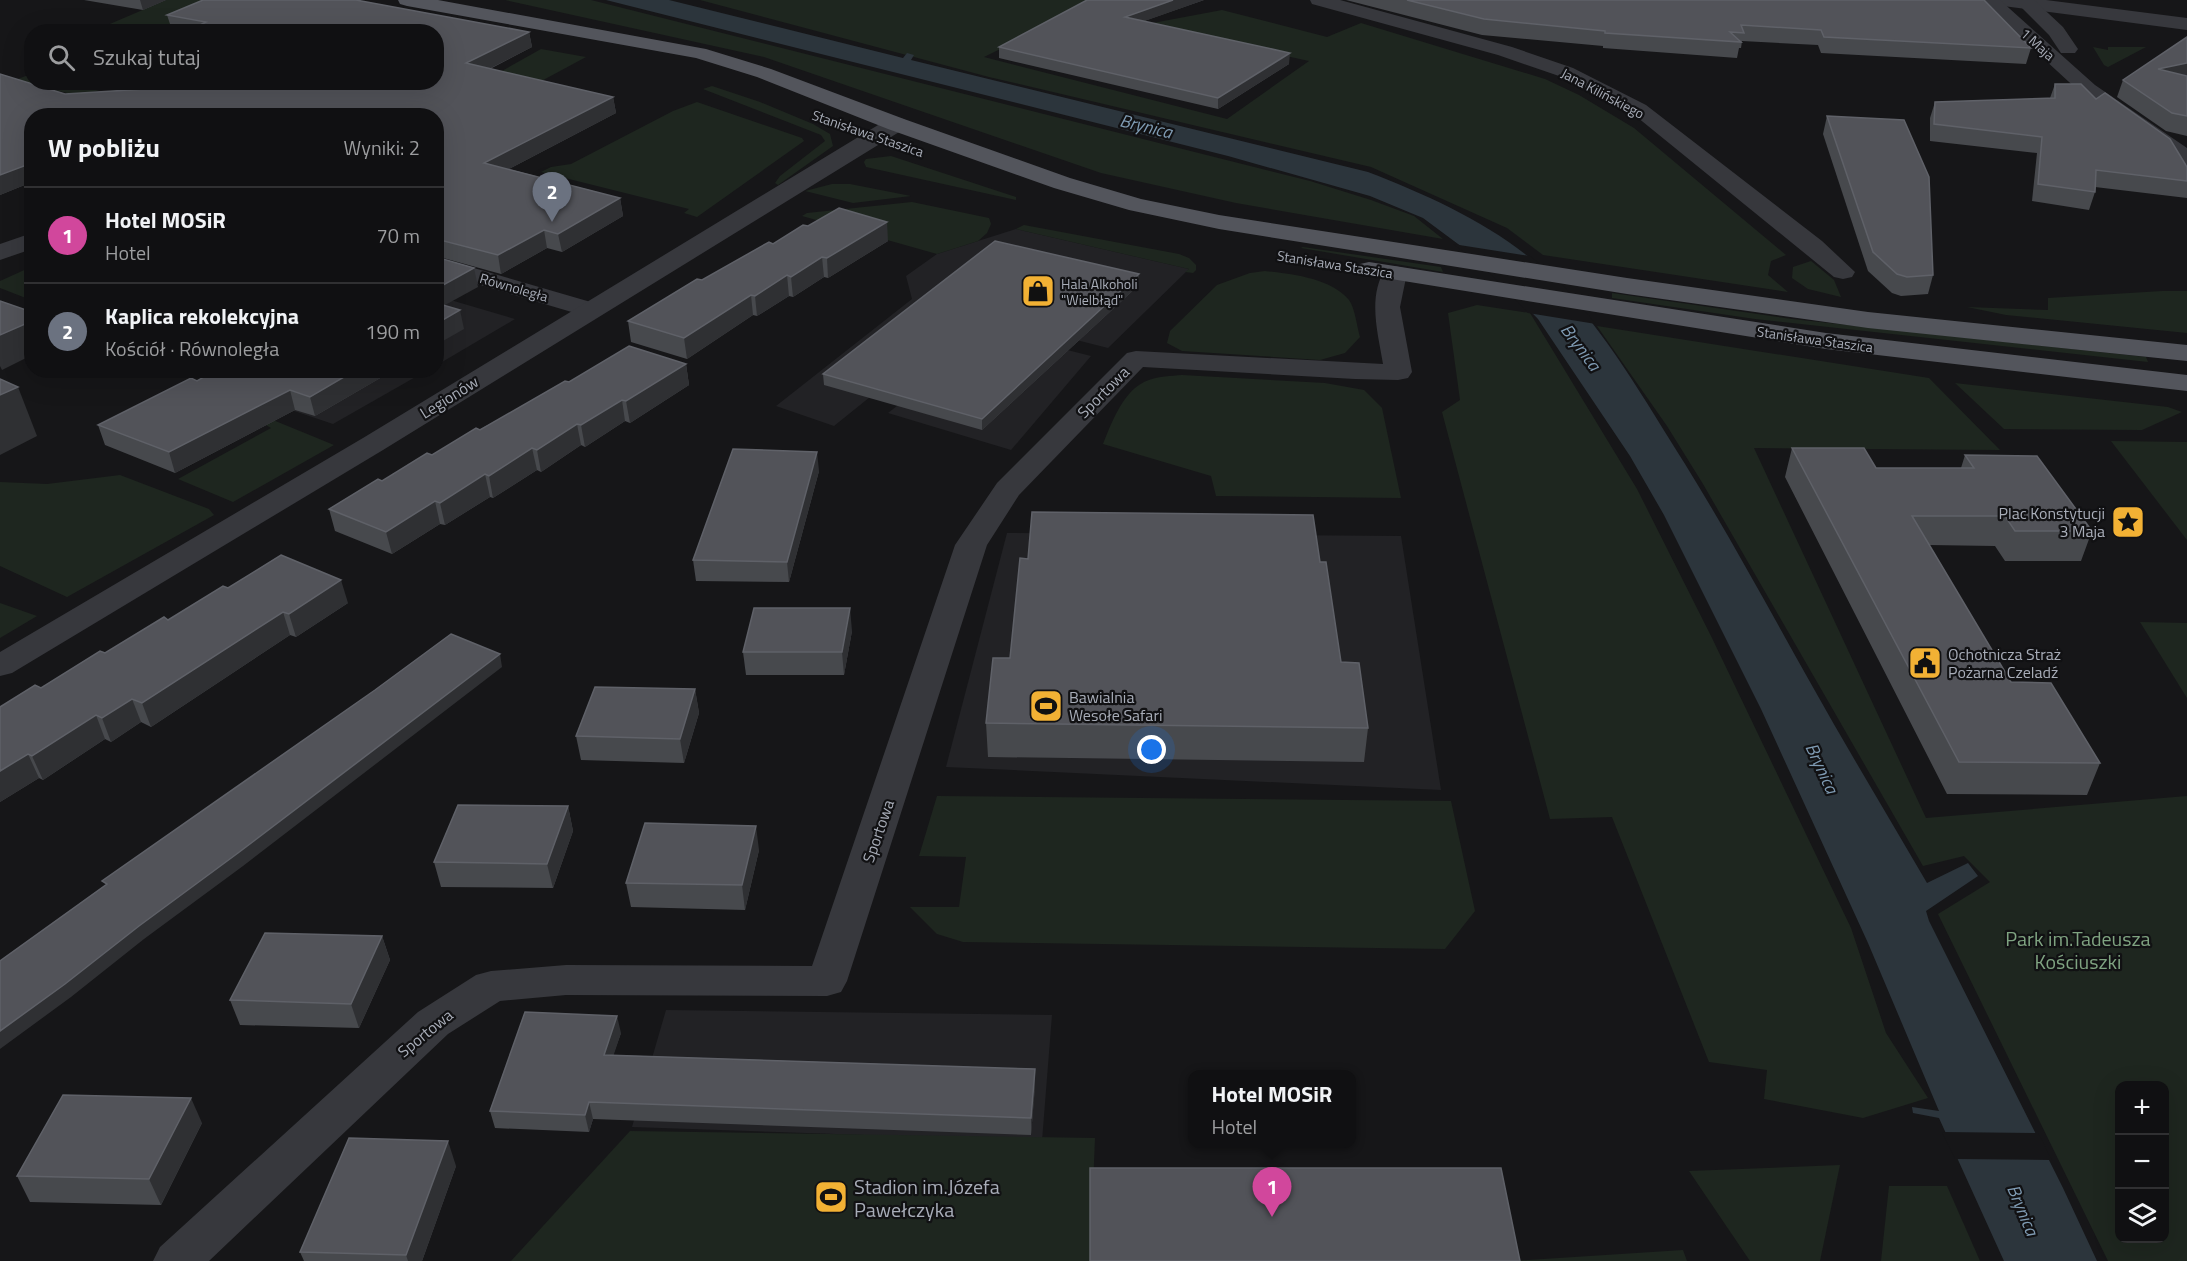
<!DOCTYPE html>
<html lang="pl">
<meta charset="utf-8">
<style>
:root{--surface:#101012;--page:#19191b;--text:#f1f3f6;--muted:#9c9d9f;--line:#303032;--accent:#f2b134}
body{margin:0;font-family:"Titillium Web",sans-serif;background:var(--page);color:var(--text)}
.controls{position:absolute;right:18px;bottom:18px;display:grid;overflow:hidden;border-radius:12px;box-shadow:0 6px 24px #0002}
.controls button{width:54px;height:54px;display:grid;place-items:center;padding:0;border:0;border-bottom:2px solid var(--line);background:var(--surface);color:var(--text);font:30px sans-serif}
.you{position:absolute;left:1152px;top:750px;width:21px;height:21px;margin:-15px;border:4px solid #fff;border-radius:50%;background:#1a73e8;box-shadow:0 0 0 9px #1a73e833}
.badge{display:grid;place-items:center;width:39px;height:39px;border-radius:50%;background:var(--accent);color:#fff;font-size:20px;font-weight:700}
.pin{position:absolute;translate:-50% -50px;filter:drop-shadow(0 2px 3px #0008)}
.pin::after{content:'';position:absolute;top:32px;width:21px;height:18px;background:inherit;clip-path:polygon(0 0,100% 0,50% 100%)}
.popup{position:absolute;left:1188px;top:1070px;width:168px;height:78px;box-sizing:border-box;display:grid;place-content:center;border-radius:12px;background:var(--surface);filter:drop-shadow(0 2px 4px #0005);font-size:20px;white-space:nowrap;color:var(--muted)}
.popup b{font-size:22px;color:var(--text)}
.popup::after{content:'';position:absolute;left:50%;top:100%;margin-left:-12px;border:12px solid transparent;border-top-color:var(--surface)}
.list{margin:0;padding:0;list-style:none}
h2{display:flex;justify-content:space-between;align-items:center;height:78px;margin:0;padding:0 24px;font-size:26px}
h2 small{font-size:20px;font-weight:400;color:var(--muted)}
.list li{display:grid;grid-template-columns:39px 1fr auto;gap:18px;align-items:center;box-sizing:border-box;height:96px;padding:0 24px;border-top:2px solid var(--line)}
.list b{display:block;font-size:22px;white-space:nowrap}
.list p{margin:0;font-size:20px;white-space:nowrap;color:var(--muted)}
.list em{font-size:20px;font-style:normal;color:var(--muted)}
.icon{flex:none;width:33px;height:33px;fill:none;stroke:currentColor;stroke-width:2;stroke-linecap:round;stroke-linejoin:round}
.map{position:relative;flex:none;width:2187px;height:1261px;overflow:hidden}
.search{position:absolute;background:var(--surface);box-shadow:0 6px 24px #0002;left:24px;top:24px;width:420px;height:66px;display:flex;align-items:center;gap:15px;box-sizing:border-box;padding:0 21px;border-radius:24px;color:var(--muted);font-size:22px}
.panel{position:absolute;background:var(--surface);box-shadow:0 6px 24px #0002;left:24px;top:108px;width:420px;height:270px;border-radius:24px}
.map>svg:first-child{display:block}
.built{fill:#222225}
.green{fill:#1e261f;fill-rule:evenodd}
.water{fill:#2c353c}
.pier{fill:#161618}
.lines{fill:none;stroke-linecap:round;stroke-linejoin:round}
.minor{fill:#37383d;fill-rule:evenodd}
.tertiary{fill:#37383d;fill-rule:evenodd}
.primary{fill:#53555c;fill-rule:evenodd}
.wall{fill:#47494d}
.shaded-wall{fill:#2f3033}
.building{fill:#525359;stroke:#5f6168;stroke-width:1.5}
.labels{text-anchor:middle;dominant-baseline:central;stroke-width:4.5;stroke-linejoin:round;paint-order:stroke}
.far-street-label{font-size:14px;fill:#a8adb8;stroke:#111113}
.far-poi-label{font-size:14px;fill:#a8adb8;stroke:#111113;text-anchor:start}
.street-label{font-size:16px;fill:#a8adb8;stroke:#111113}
.poi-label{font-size:16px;fill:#a8adb8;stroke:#111113;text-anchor:start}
.water-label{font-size:18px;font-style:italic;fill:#7f9bb3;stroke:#111113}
.near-park-label{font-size:20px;fill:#7fa381;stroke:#111113}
.near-poi-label{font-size:20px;fill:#a8adb8;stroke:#111113;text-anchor:start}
</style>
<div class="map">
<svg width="2187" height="1261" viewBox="0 0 2187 1261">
<rect width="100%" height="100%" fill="#161618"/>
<g class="built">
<polygon points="1016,229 1189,269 1108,348 973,314 834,426 776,406 912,299 906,276 937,254"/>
<polygon points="437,296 515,319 437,365"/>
<polygon points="1012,336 1091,356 1011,450 888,413 966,352"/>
<polygon points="239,371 426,371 333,424 214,384"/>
<polygon points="1007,533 1401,536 1441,790 946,767"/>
<polygon points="666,1010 1052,1015 1042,1141 632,1127"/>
</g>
<g class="green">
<polygon points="166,0 243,0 169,31 91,32"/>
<polygon points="505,0 591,0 1310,181 1371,200 1414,216 1443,239 1236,203 1101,173 764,57"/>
<polygon points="700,0 1100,0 984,57 1227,119 1309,61 1142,25 1222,10 1327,37 1361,23 1545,79 1579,95 1634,128 1786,255 1771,261 1768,275 1788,292 1543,255 1507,228 1371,167 989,77"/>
<polygon points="2093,47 2108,50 2108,47 2146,47 2108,67 2104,65"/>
<polygon points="541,49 586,57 471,119 422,116"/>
<polygon points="31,74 32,82 191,83 169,93 106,88 79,96 15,80"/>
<polygon points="712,86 760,102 813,124 830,134 833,146 778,185 775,183 780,176 825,141 821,135 703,89"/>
<polygon points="697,102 802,138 804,141 697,217 684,213 689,209 541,172 551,167 571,164 673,111"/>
<polygon points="891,156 1016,197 1016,200 866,167 864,162 866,159"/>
<polygon points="832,184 850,184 911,196 853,203 805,191"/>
<polygon points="912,202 989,218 991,224 987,233 978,241 937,254 802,216 807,213"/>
<polygon points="1024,225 1179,254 1189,258 1196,265 1196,270 1193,273 1185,272 1189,269 1016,229"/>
<polygon points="1303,247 1441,267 1443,272 1301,248"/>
<polygon points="1811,261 1834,280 1841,297 1808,289 1792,278 1793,267"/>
<polygon points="31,267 31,300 0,288 0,281"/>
<path d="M 1265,271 C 1291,274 1331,278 1349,300 C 1355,308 1357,327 1360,337 L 1345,353 L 1320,360 L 1182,351 L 1167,343 L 1170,331 L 1217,285 L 1250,273 Z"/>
<polygon points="2162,291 2187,291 2187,333 2006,315 1967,307 2048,310 2048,298"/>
<polygon points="1612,293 1792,319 2146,357 2148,362 1755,319 1612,298"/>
<polygon points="1477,305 1530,313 1637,489 1712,638 1851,928 1886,1033 1928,1098 1863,1118 1764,1099 1767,1070 1709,1062 1612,817 1550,819 1442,412 1460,400 1448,313"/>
<path d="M 1597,326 L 1929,378 L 2000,450 L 1754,448 L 1926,818 L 2187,796 L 2187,1261 L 2108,1261 L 1938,914 L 1990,882 L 1964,856 L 1923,866 L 1703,484 L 1667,426 ZM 2120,1086 L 2164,1086 L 2164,1238 L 2120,1238 Z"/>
<path d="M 1182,375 L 1325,383 L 1364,390 L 1382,408 L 1401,498 L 1216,496 L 1211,476 L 1103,444 C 1112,422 1124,388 1149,380 C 1159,376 1171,376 1182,375 Z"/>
<polygon points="1955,383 2168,407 2182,412 2142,430 2004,429"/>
<polygon points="273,420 334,445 233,502 178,479 271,428 264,424"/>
<polygon points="2111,441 2187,442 2187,540"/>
<polygon points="120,475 209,509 214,515 67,597 0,566 0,482 47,484"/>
<polygon points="0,603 37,616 0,638"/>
<polygon points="2140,622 2187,623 2187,698"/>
<polygon points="937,796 1451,801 1475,911 1445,949 963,942 937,934 910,907 959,907 966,857 919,856"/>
<polygon points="630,1131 1095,1138 1090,1261 511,1261"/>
<polygon points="1840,1165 1820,1261 1750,1261 1689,1171"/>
<polygon points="1889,1186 1947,1186 1980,1261 1881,1261"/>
<polygon points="1683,1250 1687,1261 1511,1261"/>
</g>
<path class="water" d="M 606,0 L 669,0 L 903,58 L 907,53 L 914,55 L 911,60 L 1368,172 C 1435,198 1501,228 1553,278 C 1606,331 1645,401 1685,464 C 1729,535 1769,609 1810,682 C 1848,750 1888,816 1927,883 L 1968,863 L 1978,876 L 1926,911 L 1929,921 L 2063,1188 L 2097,1261 L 2004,1261 L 1939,1118 L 1913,1113 L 1912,1107 L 1939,1111 L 1868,943 L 1761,709 L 1664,515 L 1630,456 L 1538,319 L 1485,264 L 1423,218 L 1370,196 L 1228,156 Z"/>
<g class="pier">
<polygon points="1453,244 1530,256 1555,276 1596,324 1528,313 1483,266"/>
<polygon points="1942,1132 2038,1133 2052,1160 1955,1159"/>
</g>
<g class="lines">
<g class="minor">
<polygon points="1310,0 1340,0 1512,47 1573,68 1646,105 1822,241 1855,272 1852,277 1843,279 1834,277 1632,113 1559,76 1498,55 1312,4"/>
<polygon points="1994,0 2046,0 2187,18 2187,30 2003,6 1996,4"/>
<polygon points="32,233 32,249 0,260 0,244"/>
<polygon points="436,257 601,305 605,310 601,315 592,318 436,272"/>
<path d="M 1395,266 L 1404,268 L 1407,273 L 1400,307 L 1412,372 L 1408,378 L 1398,380 L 1355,379 L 1143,367 L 1019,495 L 987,545 L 847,981 L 841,992 L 827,996 L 566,995 L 500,1001 L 448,1034 L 209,1261 L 153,1261 L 160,1247 L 418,1012 L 476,975 L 491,971 L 566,965 L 812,966 L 955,545 L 997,483 L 1127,353 L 1136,351 L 1383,364 C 1378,333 1367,296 1386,268 Z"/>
</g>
<g class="tertiary">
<polygon points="1980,0 2000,0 2095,85 2187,148 2187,165 2179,163 2081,93"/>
<polygon points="2014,0 2034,0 2063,27 2078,49 2075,53 2061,53 2049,35"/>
<polygon points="896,118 904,119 907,124 904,129 383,450 12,673 0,676 0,652 363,438 888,119"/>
</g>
<g class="primary">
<polygon points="398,0 438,0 706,49 771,69 904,119 1070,178 1141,199 1219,215 1627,278 1868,312 2187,345 2187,361 1868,328 1627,294 1219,229 1129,210 1054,188 888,129 757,77 696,58 407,6 400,4"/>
<polygon points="1369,262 1826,333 2187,375 2187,391 1826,349 1360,274 1357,269 1360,264"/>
</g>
</g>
<g class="wall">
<polygon points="84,0 166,0 143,10"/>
<polygon points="203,0 356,0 529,32 532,47 490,69 613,97 616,113 509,169 620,198 623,216 562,252 547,248 501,274 436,256 436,116 32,116 32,182 0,195 0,74 65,94 145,89 162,82 436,82 436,32 179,32 172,30 167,15"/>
<polygon points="1087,0 1204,0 1144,21 1289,64 1218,109 999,58 999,47"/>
<polygon points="1346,0 1984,0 2031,48 2026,64 1821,53 1818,45 1742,41 1741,48 1739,48 1737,58 1603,48 1603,46 1482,35"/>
<polygon points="2187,37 2187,136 2166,131 2117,97 2123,80"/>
<polygon points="2055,84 2096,99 2187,167 2187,198 2095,187 2095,192 2089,210 2032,201 2037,153 1930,141 1930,118 1935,102 2050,98"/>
<polygon points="1827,116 1933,275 1928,294 1901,296 1892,293 1868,271 1823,134"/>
<polygon points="888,241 828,278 824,277 793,297 789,296 757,316 753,315 687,359 631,342 628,321 702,280 773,244"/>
<polygon points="1139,285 982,430 824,385 823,374"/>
<polygon points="686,364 689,385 630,423 625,421 585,447 581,445 541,472 537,470 493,498 490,497 445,525 440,524 392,554 335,531 329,509 569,382"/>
<polygon points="394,370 315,416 295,410 175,473 105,445 98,425 197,381"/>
<polygon points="1792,448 1876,468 1961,468 1965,455 2092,531 2081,561 2005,561 1995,546 1929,545 2011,682 2100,763 2087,795 1947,794 1785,477"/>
<polygon points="819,471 789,582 696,581 693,560"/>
<polygon points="1320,562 1341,662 1368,728 1364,762 988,757 986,723 1010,658"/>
<polygon points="348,603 296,637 290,635 151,727 141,722 111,742 105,739 43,780 39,778 0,802 41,688 168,620"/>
<polygon points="852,631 844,675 746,675 743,652"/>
<polygon points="695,689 699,713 684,763 581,760 576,736"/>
<polygon points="568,806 573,831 553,888 441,887 434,862"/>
<polygon points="759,850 745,910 631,907 626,883"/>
<polygon points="382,936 390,960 359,1028 240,1025 230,1000"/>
<polygon points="621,1033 613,1055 1035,1069 1035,1086 1031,1135 593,1119 589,1132 495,1128 490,1111"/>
<polygon points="202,1123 161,1205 30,1202 17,1176"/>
<polygon points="456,1166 422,1261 304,1261 300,1252"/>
</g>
<g class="shaded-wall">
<polygon points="140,0 166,0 143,10"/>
<polygon points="1173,0 1204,0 1125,28 1125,17"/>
<polygon points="529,32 532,47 469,79 466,63"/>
<polygon points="1290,53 1289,64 1218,109 1218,98"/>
<polygon points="2187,63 2187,79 2158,69"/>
<polygon points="613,97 616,113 488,180 484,163"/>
<polygon points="32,163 32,182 0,195 0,175"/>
<polygon points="620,198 623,216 562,252 558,234"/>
<polygon points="887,222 888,241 828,278 827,258"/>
<polygon points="544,230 547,248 501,274 498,255"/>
<polygon points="822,257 824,277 793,297 791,277"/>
<polygon points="474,268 478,287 436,310 436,289"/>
<polygon points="1139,274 1139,285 982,430 982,419"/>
<polygon points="787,275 789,296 757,316 755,296"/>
<polygon points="751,295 753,315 687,359 684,338"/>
<polygon points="460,310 464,329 436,345 436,324"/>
<polygon points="32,321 32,355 2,370 0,366 0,335"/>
<polygon points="686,364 689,385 630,423 626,401"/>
<polygon points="356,370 394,370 315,416 310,397"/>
<polygon points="18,387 37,436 0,455 0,395"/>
<polygon points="290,390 295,410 175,473 169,452"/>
<polygon points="622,400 625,421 585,447 581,425"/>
<polygon points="577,424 581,445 541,472 537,450"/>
<polygon points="532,448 537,470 493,498 489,476"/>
<polygon points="817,452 819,471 789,582 787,562"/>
<polygon points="485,474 490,497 445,525 440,503"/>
<polygon points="435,501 440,524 392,554 386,532"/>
<polygon points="341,580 348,603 296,637 289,614"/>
<polygon points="850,608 852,631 844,675 842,652"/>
<polygon points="283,612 290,635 151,727 142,703"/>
<polygon points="500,654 502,667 243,866 144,939 71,997 0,1049 0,1031 139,926"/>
<polygon points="695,689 699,713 684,763 680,739"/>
<polygon points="132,699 141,722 111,742 102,718"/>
<polygon points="96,715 105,739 43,780 32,756"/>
<polygon points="28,754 39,778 0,802 0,771"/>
<polygon points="568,806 573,831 553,888 547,864"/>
<polygon points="756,826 759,850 745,910 742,885"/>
<polygon points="382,936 390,960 359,1028 351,1004"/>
<polygon points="617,1016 621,1033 608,1072 604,1055"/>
<polygon points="1035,1069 1035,1086 1031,1135 1031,1118"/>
<polygon points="191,1098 202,1123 161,1205 149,1179"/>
<polygon points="589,1102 593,1119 589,1132 585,1115"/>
<polygon points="448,1141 456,1166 422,1261 408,1261 406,1255"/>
</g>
<g class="building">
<polygon points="203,0 356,0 529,32 466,63 613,97 484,163 620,198 558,234 544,230 498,255 436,239 436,116 32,116 32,163 0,175 0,74 65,94 145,89 162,82 436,82 436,32 242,32 200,25 206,22 167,15"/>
<polygon points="1087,0 1173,0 1125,17 1290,53 1218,98 999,47"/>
<polygon points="1407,0 1984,0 2031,48 1824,37 1821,30 1741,25 1744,33 1730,32 1741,42 1605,33 1605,31 1484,19"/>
<polygon points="2187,37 2187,63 2158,69 2187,76 2187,116 2172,113 2123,80"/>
<polygon points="2055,84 2081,84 2096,99 2105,93 2170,139 2187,167 2187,181 2096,170 2095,192 2038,184 2042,137 1934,124 1935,102 2055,98"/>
<polygon points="1827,116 1904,120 1929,177 1933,275 1907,277 1897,274 1873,252"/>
<polygon points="839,208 887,222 827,258 822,257 791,277 787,275 755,296 751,295 684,338 628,321 697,279 702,280 769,242 773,244 803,225 808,226"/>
<polygon points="995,241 1139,274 982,419 823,374"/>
<polygon points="436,257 474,268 436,289"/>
<polygon points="0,301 32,312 32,321 0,335"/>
<polygon points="436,303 460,310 436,324"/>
<polygon points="629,346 686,364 626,401 622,400 581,425 577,424 537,450 532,448 489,476 485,474 440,503 435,501 386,532 329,509 378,479 382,481 427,453 432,455 476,428 480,430 565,381 569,382"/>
<polygon points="216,370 356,370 310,397 290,390 169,452 98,425 191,378 197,381"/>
<polygon points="0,379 18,387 0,395"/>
<polygon points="1792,448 1864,448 1876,468 1974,468 1965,455 2037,456 2092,531 2015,531 2005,516 1912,516 2011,682 2051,683 2100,763 1959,762"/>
<polygon points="733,449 817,452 787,562 693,560"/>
<polygon points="1032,512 1313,515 1320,562 1326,562 1341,662 1359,663 1368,728 986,723 993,658 1010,658 1020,558 1028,559"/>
<polygon points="281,555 341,580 289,614 283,612 142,703 132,699 102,718 96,715 32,756 28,754 0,771 0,707 35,685 41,688 100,651 105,653 164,617 168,620 223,586 228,588"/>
<polygon points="754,608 850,608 842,652 743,652"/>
<polygon points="451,634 500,654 238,853 139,926 65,984 0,1031 0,961 107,884 102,881 375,690"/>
<polygon points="595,687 695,689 680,739 576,736"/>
<polygon points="458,805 568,806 547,864 434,862"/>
<polygon points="645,823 756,826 742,885 626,883"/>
<polygon points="265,933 382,936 351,1004 230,1000"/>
<polygon points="525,1012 617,1016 604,1055 1035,1069 1031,1118 589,1102 585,1115 490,1111"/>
<polygon points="63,1095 191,1098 149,1179 17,1176"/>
<polygon points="349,1138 448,1141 406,1255 300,1252"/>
<polygon points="1090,1168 1501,1168 1520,1261 1090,1261"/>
</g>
<defs>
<g id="shop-square" transform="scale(1.725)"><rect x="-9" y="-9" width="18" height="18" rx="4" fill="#f2b134" stroke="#111113"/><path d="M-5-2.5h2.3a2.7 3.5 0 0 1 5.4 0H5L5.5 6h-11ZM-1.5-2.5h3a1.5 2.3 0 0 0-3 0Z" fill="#111"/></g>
<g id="sight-square" transform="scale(1.725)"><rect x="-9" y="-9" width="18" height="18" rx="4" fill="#f2b134" stroke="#111113"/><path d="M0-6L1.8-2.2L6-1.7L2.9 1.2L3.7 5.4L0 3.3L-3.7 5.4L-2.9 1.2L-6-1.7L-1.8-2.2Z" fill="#111"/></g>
<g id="civic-square" transform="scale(1.725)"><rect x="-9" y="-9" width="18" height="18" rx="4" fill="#f2b134" stroke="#111113"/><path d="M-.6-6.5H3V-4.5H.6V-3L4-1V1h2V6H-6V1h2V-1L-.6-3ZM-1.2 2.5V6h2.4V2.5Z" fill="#111"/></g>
<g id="stadium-square" transform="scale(1.725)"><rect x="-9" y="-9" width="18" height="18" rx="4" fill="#f2b134" stroke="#111113"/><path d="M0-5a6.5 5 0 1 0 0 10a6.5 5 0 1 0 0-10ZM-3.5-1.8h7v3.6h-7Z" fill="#111"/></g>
</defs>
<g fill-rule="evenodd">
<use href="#shop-square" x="1038" y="291"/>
<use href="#sight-square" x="2128" y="522"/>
<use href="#civic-square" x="1925" y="663"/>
<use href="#stadium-square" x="1046" y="706"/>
<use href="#stadium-square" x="831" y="1197"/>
</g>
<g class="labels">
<g class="far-street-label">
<text transform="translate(2038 44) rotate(42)">1 Maja</text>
<text transform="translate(1603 93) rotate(28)">Jana Kilińskiego</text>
<text transform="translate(868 133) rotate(19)">Stanisława Staszica</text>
<text transform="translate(1335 264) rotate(9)">Stanisława Staszica</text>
<text transform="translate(514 287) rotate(16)">Równoległa</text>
<text transform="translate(1815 339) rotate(8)">Stanisława Staszica</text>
</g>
<g class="far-poi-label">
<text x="1061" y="283">Hala Alkoholi<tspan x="1061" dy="16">"Wielbłąd"</tspan></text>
</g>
<g class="street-label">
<text transform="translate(1103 392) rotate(-45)">Sportowa</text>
<text transform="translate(449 397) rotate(-32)">Legionów</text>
<text transform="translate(878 831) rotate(-71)">Sportowa</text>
<text transform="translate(425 1033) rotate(-39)">Sportowa</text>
</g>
<g class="poi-label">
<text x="2105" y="513" text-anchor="end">Plac Konstytucji<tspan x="2105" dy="18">3 Maja</tspan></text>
<text x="1948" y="654">Ochotnicza Straż<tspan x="1948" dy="18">Pożarna Czeladź</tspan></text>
<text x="1069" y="697">Bawialnia<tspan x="1069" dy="18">Wesołe Safari</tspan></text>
</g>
<g class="water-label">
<text transform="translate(1146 126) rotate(14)">Brynica</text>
<text transform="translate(1581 347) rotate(53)">Brynica</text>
<text transform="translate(1822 768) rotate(65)">Brynica</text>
<text transform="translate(2023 1210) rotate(67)">Brynica</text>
</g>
<g class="near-park-label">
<text x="2078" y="938">Park im.Tadeusza<tspan x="2078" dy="23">Kościuszki</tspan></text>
</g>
<g class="near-poi-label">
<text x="854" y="1186">Stadion im.Józefa<tspan x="854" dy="23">Pawełczyka</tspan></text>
</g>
</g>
</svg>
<div class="controls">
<button>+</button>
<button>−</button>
<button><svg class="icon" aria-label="layers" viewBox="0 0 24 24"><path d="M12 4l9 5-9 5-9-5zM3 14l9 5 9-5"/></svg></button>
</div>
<div class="you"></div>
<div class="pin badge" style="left:1272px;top:1217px;background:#d1479c">1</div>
<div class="popup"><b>Hotel MOSiR</b>Hotel</div>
<div class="pin badge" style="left:552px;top:222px;background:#6b7280">2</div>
<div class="search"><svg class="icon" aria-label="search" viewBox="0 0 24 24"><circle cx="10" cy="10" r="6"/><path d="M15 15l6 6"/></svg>Szukaj tutaj</div>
<section class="panel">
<h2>W pobliżu<small>Wyniki: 2</small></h2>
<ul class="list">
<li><span class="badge" style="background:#d1479c">1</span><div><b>Hotel MOSiR</b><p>Hotel</p></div><em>70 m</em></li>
<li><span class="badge" style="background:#6b7280">2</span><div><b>Kaplica rekolekcyjna</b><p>Kościół · Równoległa</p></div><em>190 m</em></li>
</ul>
</section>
</div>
